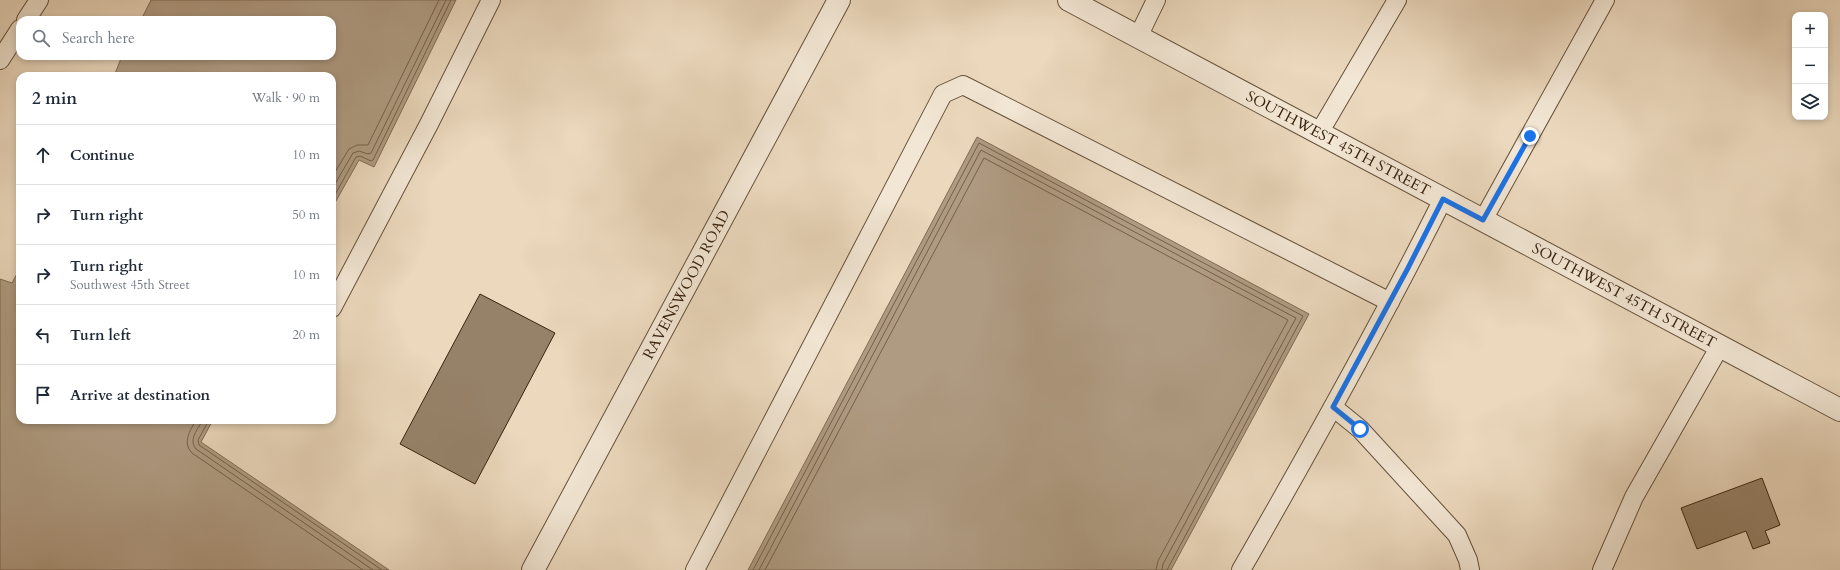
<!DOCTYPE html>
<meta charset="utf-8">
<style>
:root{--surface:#fff;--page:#f2f2f3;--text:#1f2937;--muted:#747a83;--line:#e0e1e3}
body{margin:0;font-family:Cardo,serif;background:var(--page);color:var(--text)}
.controls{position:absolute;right:12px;top:12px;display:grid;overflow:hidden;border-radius:8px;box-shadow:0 2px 6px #0003}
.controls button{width:36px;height:36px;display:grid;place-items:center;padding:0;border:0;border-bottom:1px solid var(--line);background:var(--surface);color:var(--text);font:20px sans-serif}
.stop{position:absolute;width:12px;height:12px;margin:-9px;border:3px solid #1a73e8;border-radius:50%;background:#fff}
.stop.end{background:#1a73e8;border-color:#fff;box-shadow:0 1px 4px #0008}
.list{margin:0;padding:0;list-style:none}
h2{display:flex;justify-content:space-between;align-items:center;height:52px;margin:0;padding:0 16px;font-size:17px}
h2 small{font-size:13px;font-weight:400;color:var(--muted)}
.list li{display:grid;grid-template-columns:26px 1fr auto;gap:12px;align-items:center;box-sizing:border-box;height:60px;padding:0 16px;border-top:1px solid var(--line)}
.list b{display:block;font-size:15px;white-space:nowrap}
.list p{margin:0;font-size:13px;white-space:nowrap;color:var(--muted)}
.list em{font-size:13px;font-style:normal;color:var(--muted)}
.icon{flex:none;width:22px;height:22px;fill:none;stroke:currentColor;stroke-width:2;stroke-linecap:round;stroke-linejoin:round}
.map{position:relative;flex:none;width:1840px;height:570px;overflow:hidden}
.search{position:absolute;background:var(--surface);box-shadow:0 2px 6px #0003;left:16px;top:16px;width:320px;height:44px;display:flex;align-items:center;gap:10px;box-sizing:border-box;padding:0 14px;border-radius:12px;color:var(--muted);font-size:15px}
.panel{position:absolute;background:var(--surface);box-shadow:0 2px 6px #0003;left:16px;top:72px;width:320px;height:352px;border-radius:12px}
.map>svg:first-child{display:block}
.water{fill:#af9b82;stroke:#806b54}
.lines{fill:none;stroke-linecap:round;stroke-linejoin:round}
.shore{stroke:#746048;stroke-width:1}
.building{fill:#968269;stroke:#3a240f}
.service-casing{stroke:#66513a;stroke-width:20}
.minor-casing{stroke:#66513a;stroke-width:24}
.tertiary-casing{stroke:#66513a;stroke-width:24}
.service{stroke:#f2e6d4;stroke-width:18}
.minor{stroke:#f2e6d4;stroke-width:22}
.tertiary{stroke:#f2e6d4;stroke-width:22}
.route{stroke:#1a73e8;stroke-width:5}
.labels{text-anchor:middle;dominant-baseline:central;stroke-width:3.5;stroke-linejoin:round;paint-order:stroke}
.street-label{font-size:15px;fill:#3a240f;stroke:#f2e6d4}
</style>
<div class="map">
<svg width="1840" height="570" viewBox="0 0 1840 570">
<rect width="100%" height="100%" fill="#ebd8bd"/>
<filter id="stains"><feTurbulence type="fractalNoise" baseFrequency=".005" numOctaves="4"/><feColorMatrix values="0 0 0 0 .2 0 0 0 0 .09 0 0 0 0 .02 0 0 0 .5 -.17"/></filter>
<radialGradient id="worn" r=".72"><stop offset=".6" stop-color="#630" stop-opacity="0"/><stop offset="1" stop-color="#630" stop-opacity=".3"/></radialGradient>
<g class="water">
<polygon points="151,0 456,0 374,167 359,160 332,208 332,76 114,76 122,56 332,56 332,20 141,20"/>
<polygon points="977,137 1309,314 1171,570 748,570"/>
<polygon points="20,268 20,420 213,420 201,442 389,570 0,570 0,279 12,283"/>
</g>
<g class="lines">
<g class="shore">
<polyline points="332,177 349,149 357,145 368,145 439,0"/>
<polyline points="332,189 353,153 359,151 368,154 371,153 446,0"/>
<polyline points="332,200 356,157 360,156 371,161 373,160 451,0"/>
<path d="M 196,420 C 190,431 182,442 192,453 L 363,570"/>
<path d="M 203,420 C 198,429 188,439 196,449 L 373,570"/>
<polyline points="209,420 198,440 199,445 382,570"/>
<polyline points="753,570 979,143 1303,316 1167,570"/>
<polyline points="759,570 981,150 1296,318 1163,564 1162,570"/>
<polyline points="765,570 984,158 1288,320 1158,561 1156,570"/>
</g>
</g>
<g class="building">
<polygon points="480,294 555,333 475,484 400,444"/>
<polygon points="1762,478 1780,525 1765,531 1770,543 1753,549 1746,531 1697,549 1681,508"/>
</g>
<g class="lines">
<g class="service-casing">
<g id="service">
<polyline points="26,20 39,0"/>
<polyline points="1138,37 1156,0"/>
<polyline points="0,60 20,29"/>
<polyline points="1319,133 1397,0"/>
<polyline points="1483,220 1605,0"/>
<polyline points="332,308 429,124 491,0"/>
<polyline points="1333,407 1360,429 1457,535 1468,560 1470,570"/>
<polyline points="695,570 943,94 963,85 1390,302"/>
<path d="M 1241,570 C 1311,448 1380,325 1443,199"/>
<polyline points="1602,570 1634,497 1720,346"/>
</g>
</g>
<g class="minor-casing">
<g id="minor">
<path id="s1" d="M 1069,0 L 1840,410"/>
</g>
</g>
<g class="tertiary-casing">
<g id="tertiary">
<path id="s2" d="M 533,570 L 839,0"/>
</g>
</g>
<use href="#service" class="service"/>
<use href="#minor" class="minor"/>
<use href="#tertiary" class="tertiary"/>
</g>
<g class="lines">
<polyline class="route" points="1360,429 1333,407 1408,268 1443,199 1483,220 1530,136"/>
</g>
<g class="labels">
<g class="street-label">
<text stroke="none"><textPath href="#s1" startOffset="305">SOUTHWEST 45TH STREET</textPath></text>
<text stroke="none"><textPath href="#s2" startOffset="324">RAVENSWOOD ROAD</textPath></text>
<text stroke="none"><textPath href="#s1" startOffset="629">SOUTHWEST 45TH STREET</textPath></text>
</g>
</g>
<rect width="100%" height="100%" filter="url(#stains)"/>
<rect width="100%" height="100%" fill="url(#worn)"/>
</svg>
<div class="controls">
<button>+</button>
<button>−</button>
<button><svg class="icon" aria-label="layers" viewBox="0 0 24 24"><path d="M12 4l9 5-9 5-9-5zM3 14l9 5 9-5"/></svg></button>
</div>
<div class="stop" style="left:1360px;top:429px"></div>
<div class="stop end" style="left:1530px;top:136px"></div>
<div class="search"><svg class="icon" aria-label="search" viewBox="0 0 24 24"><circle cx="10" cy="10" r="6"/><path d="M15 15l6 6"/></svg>Search here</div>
<section class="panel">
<h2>2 min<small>Walk · 90 m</small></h2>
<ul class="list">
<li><svg class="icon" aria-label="ahead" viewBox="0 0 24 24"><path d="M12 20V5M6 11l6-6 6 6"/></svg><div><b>Continue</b></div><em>10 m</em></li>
<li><svg class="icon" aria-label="right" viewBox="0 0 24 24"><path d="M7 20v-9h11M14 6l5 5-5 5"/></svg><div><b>Turn right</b></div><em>50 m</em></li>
<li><svg class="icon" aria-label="right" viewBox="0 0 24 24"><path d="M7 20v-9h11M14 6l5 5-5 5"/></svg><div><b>Turn right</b><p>Southwest 45th Street</p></div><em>10 m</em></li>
<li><svg class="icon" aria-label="left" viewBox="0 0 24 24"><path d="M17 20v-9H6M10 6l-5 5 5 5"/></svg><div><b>Turn left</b></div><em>20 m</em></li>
<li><svg class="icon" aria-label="arrive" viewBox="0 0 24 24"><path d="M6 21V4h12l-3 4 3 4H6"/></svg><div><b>Arrive at destination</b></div></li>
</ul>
</section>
</div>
